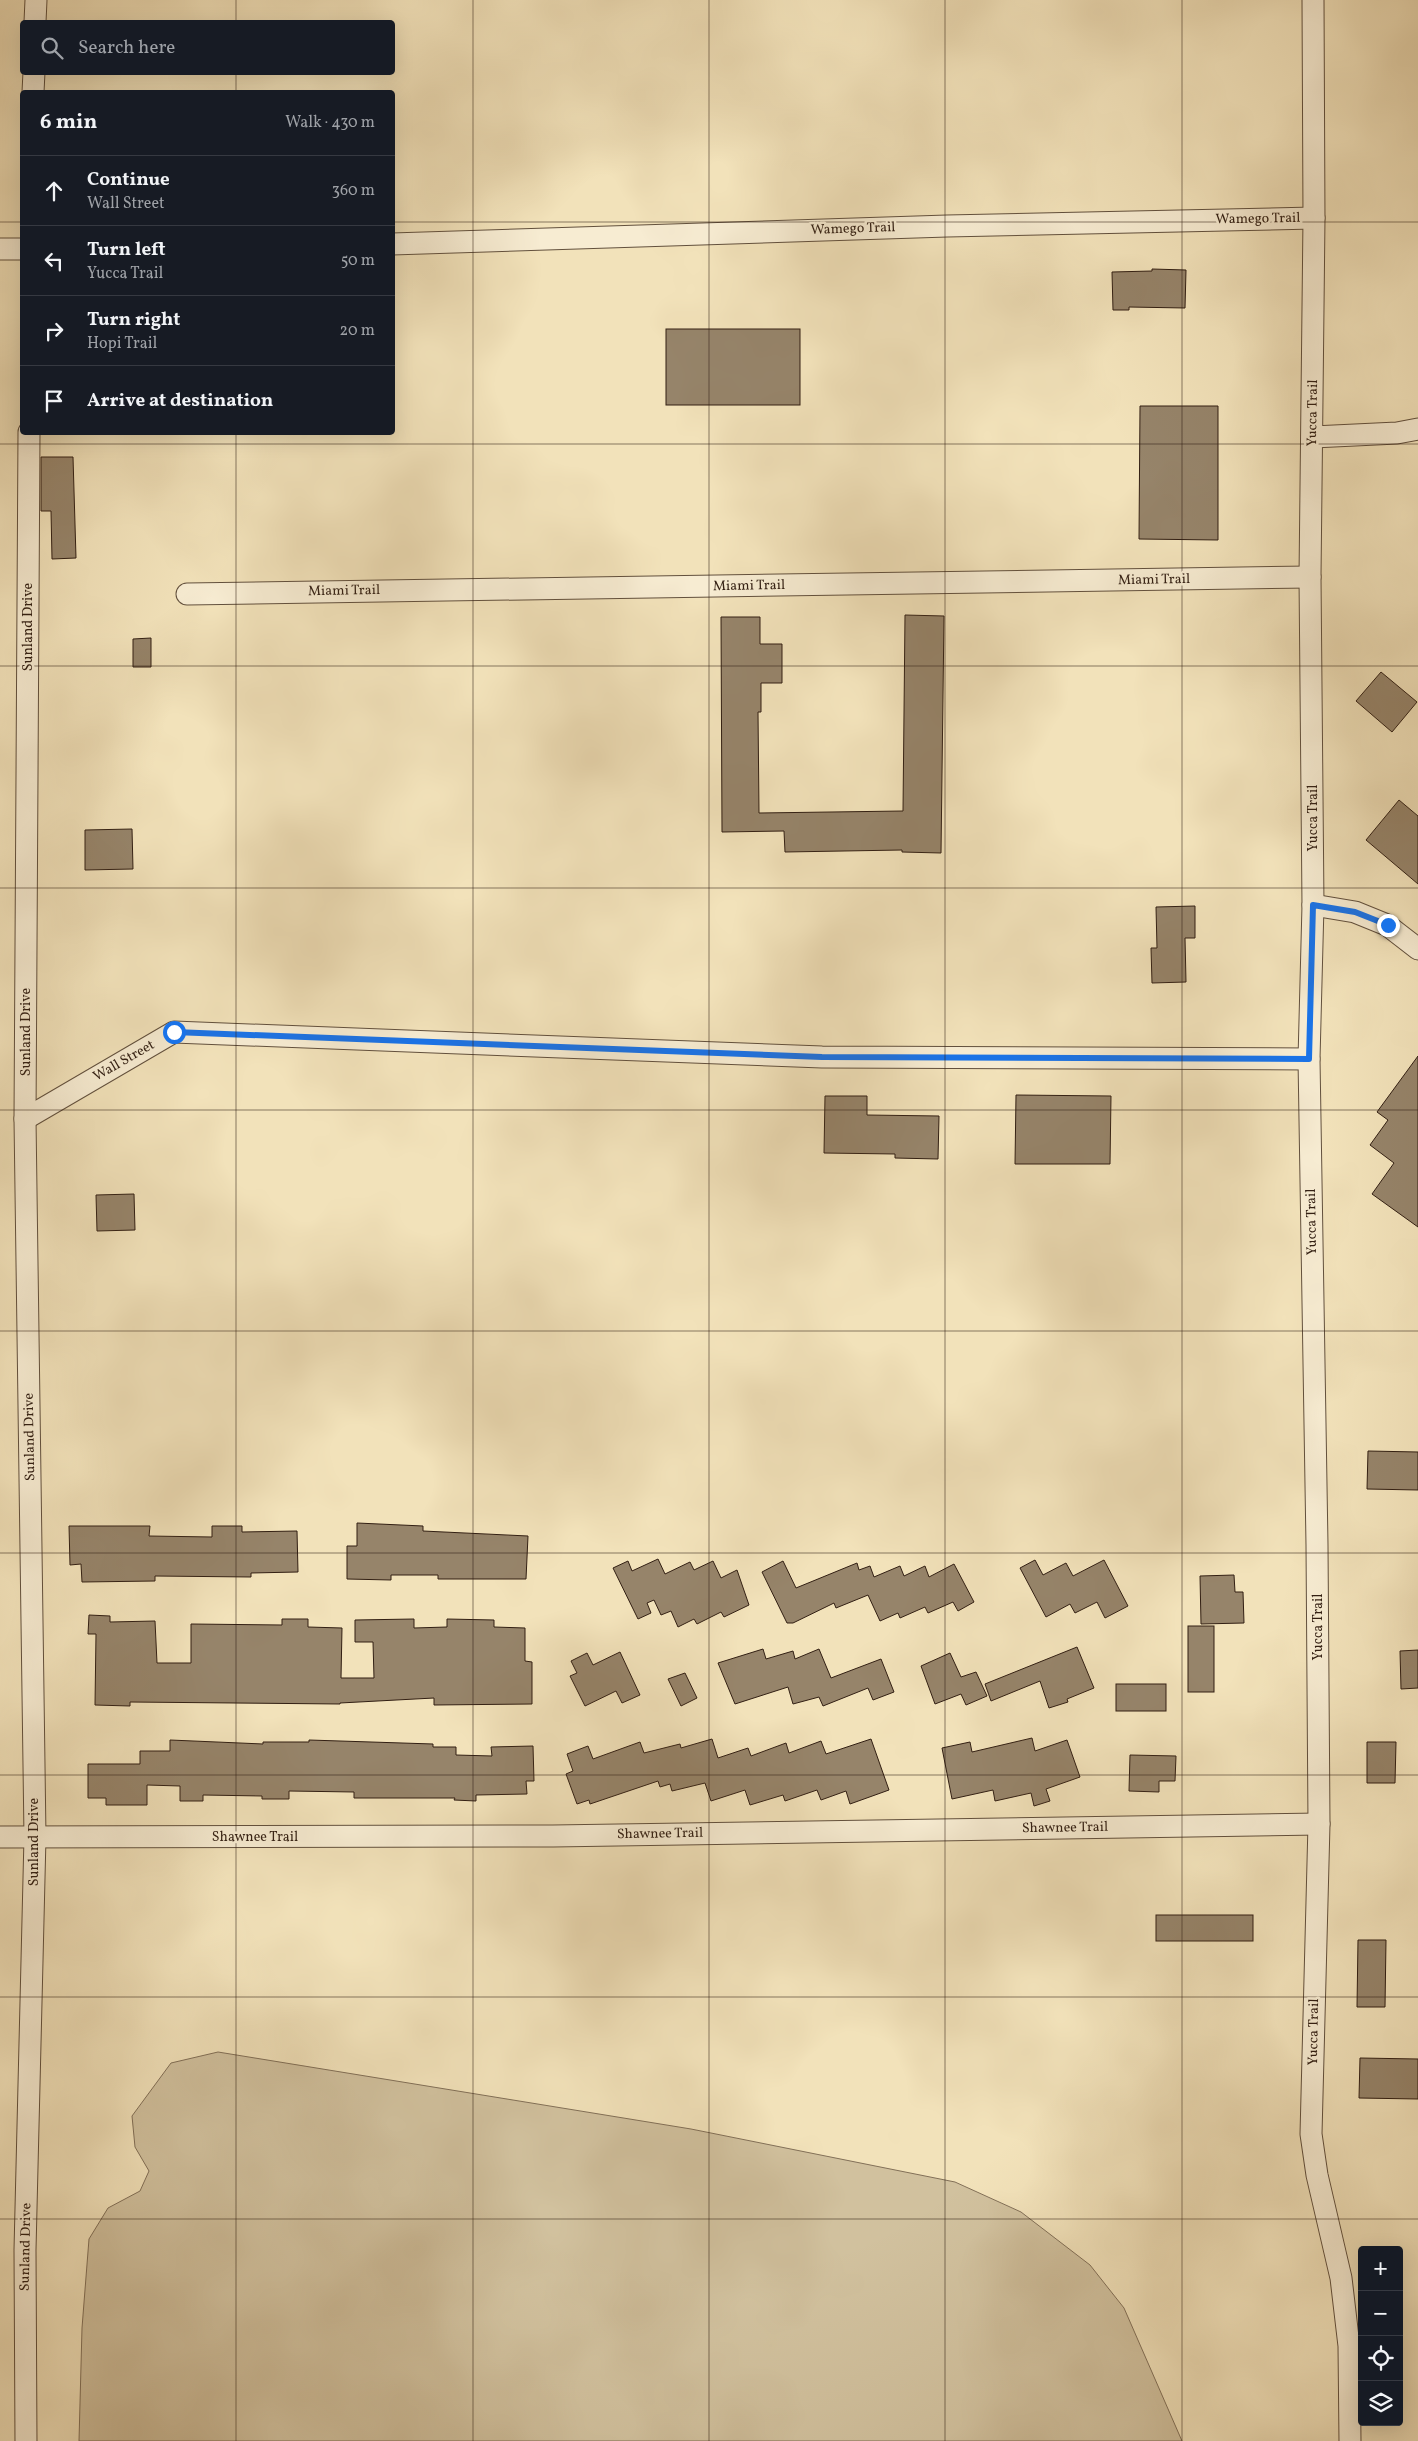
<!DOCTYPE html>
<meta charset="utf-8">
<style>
:root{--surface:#171b24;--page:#20242c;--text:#f1f3f6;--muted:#9ea1a6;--line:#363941}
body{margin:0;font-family:Vollkorn,serif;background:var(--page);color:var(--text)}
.controls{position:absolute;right:15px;bottom:15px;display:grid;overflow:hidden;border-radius:5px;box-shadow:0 5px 20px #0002}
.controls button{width:45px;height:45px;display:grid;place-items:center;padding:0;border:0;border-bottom:1px solid var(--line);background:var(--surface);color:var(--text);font:25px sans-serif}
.stop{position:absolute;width:15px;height:15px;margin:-11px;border:4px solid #1a73e8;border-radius:50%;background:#fff}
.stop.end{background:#1a73e8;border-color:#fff;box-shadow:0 1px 5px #0008}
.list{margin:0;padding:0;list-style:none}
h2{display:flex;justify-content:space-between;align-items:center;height:65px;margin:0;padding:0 20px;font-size:21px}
h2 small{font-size:16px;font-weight:400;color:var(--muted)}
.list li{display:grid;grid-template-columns:32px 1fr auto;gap:15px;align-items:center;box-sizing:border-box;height:70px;padding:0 20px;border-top:1px solid var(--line)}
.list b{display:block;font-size:19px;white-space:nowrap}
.list p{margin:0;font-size:16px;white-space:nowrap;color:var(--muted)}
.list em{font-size:16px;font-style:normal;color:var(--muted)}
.icon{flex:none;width:28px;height:28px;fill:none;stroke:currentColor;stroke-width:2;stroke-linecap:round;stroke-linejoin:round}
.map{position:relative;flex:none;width:1418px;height:2441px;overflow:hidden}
.search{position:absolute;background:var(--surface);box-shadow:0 5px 20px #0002;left:20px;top:20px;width:375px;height:55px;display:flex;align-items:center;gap:12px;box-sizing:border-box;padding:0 18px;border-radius:5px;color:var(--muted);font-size:19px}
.panel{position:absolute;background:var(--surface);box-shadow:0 5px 20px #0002;left:20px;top:90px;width:375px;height:345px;border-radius:5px}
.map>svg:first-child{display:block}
.green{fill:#d1c19e;stroke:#827058}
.building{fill:#96846a;stroke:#321f13}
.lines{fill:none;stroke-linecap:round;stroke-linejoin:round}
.minor-casing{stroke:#62503d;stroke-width:23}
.minor{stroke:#f7ecd2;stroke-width:21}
.route{stroke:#1a73e8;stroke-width:6}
.grid{fill:none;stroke:#321f13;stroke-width:1;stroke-opacity:0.55}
.labels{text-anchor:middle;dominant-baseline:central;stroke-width:5;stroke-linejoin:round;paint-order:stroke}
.street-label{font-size:14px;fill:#321f13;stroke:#f7ecd2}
</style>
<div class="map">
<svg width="1418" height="2441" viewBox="0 0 1418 2441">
<rect width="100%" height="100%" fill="#f2e2ba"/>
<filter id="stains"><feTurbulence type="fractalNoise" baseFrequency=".004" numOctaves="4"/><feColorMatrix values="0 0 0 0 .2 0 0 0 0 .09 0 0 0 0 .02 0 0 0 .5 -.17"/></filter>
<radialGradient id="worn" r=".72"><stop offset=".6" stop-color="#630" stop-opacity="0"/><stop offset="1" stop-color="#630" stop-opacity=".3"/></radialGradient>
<polygon class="green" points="218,2052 691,2129 955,2182 1021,2212 1090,2265 1124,2308 1182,2441 79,2441 82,2328 89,2239 108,2208 140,2191 149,2171 135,2147 132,2116 171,2063"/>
<g class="building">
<polygon points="1152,269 1186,270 1185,308 1129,307 1129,310 1113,310 1112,272 1152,271"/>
<rect x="666" y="329" width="134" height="76"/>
<polygon points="1140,406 1218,406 1218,540 1139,539"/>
<polygon points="41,457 73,457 76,558 52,559 51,511 41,511"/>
<polygon points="905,615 944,616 941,853 902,852 902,850 785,852 784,831 722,832 721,617 760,617 760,644 782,644 782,683 761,683 761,712 758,712 759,813 903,811"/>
<polygon points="151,638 151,667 133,667 133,639"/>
<polygon points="1381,672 1417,702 1392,732 1356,701"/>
<polygon points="1399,800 1418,816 1418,884 1366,840"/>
<polygon points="132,829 133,869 85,870 85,830"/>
<polygon points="1195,906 1195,938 1185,938 1186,982 1152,983 1151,948 1157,948 1156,907"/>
<polygon points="1418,1056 1418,1227 1372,1194 1394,1163 1370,1145 1388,1120 1377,1112"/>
<polygon points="1016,1095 1111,1096 1110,1164 1015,1164"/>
<polygon points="825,1096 867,1096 867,1115 939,1116 938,1159 895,1158 895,1154 824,1153"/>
<polygon points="134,1194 135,1230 97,1231 96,1195"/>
<polygon points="1368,1451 1418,1452 1418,1490 1367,1489"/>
<polygon points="357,1523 423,1526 423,1531 528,1536 526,1579 438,1579 438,1575 391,1575 391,1580 347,1579 347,1546 357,1546"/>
<polygon points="69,1526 150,1526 149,1536 212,1537 212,1526 242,1526 242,1532 297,1531 298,1572 251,1573 251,1577 155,1576 155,1581 82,1582 81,1564 70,1565"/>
<polygon points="658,1559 665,1574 690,1562 694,1570 713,1561 721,1578 737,1570 749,1605 724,1617 721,1612 697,1624 694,1619 678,1627 671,1611 661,1615 654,1600 647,1603 651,1613 638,1619 613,1568 628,1561 632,1571"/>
<polygon points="1035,1560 1043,1575 1066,1563 1073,1576 1104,1560 1128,1606 1105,1618 1097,1602 1075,1613 1070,1604 1046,1617 1020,1568"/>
<polygon points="783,1561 796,1588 857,1563 859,1570 870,1566 874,1577 900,1566 904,1576 925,1566 929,1577 954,1564 974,1602 958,1611 953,1602 928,1613 925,1607 900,1618 898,1613 880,1621 868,1595 836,1608 834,1603 793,1623 787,1623 762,1572"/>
<polygon points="1234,1575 1235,1592 1243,1592 1244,1623 1201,1624 1200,1576"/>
<polygon points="89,1615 110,1616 110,1622 155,1621 157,1663 191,1663 191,1624 282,1625 282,1619 308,1619 308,1627 342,1628 341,1678 374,1678 373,1642 355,1642 355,1620 414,1619 414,1628 447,1627 447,1619 494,1620 494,1627 525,1628 525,1661 532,1662 532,1704 434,1705 434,1698 340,1703 340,1704 130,1702 130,1706 95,1705 96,1634 88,1634"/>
<rect x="1188" y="1626" width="26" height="66"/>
<polygon points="1077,1647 1094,1688 1067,1699 1068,1702 1049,1708 1040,1681 991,1701 985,1684"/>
<polygon points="763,1649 766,1659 793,1651 795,1659 819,1649 831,1678 881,1659 894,1692 873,1700 868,1688 823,1706 819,1697 793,1704 788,1687 735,1704 718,1663"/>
<polygon points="1418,1650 1418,1688 1401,1689 1400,1651"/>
<polygon points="620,1652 640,1695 622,1703 616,1691 585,1706 570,1676 577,1673 571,1661 587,1653 593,1665"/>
<polygon points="950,1653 961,1677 976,1672 987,1696 966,1705 961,1694 935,1704 921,1666"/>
<polygon points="685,1673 697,1698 681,1706 668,1679"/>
<rect x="1116" y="1684" width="50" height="27"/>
<polygon points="1032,1738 1035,1751 1067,1740 1080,1777 1046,1789 1050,1801 1034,1806 1031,1793 995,1801 993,1790 952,1799 942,1748 970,1742 972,1752"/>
<polygon points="712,1739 718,1758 748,1748 751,1756 786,1743 789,1753 821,1741 826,1754 871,1739 889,1790 850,1804 846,1791 821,1800 817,1790 785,1801 783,1795 750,1805 745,1790 711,1801 705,1783 672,1791 670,1784 660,1787 658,1781 590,1804 589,1800 577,1804 566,1774 573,1771 567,1754 588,1746 593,1759 640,1742 644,1753 680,1744 681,1748"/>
<polygon points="170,1740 263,1744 263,1742 309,1742 309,1740 433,1744 433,1747 456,1747 456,1755 492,1756 491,1747 533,1746 534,1781 526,1781 527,1794 476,1795 476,1801 454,1800 455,1798 354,1798 354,1792 289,1791 289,1799 262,1799 262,1796 203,1795 203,1801 180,1801 180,1786 147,1785 147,1805 106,1805 106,1798 88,1798 88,1764 140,1764 140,1751 170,1751"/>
<polygon points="1367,1742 1396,1742 1395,1783 1367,1783"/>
<polygon points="1130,1755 1176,1756 1175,1781 1159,1781 1159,1792 1129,1791"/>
<rect x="1156" y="1915" width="97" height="26"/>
<polygon points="1358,1940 1386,1940 1385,2007 1357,2007"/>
<polygon points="1360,2058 1418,2059 1418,2099 1359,2098"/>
</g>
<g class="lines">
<g class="minor-casing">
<g id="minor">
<polyline points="1313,0 1314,218 1310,577 1313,905 1309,1059 1317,1545 1319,1824 1311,2134 1317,2175 1341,2278 1349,2346 1350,2441"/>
<polyline points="35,22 36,0"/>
<polyline points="33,92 34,72"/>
<polyline points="392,244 947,226 1314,218"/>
<polyline points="0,249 22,249"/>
<polyline points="1313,437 1397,433 1418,429"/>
<polyline points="187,594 1310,577"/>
<polyline points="1313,905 1355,912 1387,925 1418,949"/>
<polyline points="25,1119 174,1032 822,1057 1309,1059"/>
<polyline points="0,1837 553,1836 1319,1824"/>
<polyline points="26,2441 25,2250 35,1837 25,1119 29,432"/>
</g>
</g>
<use href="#minor" class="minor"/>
</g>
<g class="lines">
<polyline class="route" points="174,1032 822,1057 1309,1059 1313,905 1355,912 1388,925"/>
</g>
<path class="grid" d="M 236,0 L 236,22M 473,0 L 473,2441M 709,0 L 709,2441M 945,0 L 945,2441M 1182,0 L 1182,2441M 236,72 L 236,92M 0,222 L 22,222M 392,222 L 1418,222M 236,432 L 236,2441M 0,444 L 1418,444M 0,666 L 1418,666M 0,888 L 1418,888M 0,1110 L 1418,1110M 0,1331 L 1418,1331M 0,1553 L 1418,1553M 0,1775 L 1418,1775M 0,1997 L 1418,1997M 0,2219 L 1418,2219"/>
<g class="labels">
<g class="street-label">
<text transform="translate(1258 219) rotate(-1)">Wamego Trail</text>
<text transform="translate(853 229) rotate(-2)">Wamego Trail</text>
<text transform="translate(1313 413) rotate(-89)">Yucca Trail</text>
<text transform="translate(1154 580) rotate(-1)">Miami Trail</text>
<text transform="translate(749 586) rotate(-1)">Miami Trail</text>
<text transform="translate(344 591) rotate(-1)">Miami Trail</text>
<text transform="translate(28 627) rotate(-90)">Sunland Drive</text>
<text transform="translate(1313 818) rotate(-90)">Yucca Trail</text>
<text transform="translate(26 1032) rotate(-90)">Sunland Drive</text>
<text transform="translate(124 1061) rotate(-30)">Wall Street</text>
<text transform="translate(1312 1222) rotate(-91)">Yucca Trail</text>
<text transform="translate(30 1437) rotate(-91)">Sunland Drive</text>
<text transform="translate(1318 1627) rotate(-90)">Yucca Trail</text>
<text transform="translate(1065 1828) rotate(-1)">Shawnee Trail</text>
<text transform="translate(660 1834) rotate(-1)">Shawnee Trail</text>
<text x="255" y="1837">Shawnee Trail</text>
<text transform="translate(34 1842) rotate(-90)">Sunland Drive</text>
<text transform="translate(1314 2032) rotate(-89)">Yucca Trail</text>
<text transform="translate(26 2247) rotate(-89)">Sunland Drive</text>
</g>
</g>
<rect width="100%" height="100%" filter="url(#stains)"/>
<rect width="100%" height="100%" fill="url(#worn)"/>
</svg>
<div class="controls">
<button>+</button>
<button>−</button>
<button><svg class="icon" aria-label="locate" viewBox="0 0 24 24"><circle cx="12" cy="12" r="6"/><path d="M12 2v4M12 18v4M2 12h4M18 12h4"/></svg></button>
<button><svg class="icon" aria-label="layers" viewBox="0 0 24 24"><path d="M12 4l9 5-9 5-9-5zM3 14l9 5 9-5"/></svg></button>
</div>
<div class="stop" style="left:174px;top:1032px"></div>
<div class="stop end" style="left:1388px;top:925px"></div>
<div class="search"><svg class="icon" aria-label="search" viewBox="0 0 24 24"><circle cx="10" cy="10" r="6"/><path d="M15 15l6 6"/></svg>Search here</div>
<section class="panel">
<h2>6 min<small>Walk · 430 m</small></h2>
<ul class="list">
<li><svg class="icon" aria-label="ahead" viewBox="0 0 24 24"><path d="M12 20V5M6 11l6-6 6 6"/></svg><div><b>Continue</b><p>Wall Street</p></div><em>360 m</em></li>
<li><svg class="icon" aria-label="left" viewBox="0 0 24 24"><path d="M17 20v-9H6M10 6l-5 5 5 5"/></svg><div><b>Turn left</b><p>Yucca Trail</p></div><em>50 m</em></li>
<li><svg class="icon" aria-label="right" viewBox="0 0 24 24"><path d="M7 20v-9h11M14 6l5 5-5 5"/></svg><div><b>Turn right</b><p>Hopi Trail</p></div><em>20 m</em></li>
<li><svg class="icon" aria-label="arrive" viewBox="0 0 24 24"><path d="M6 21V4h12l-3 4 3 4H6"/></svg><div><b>Arrive at destination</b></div></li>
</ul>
</section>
</div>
